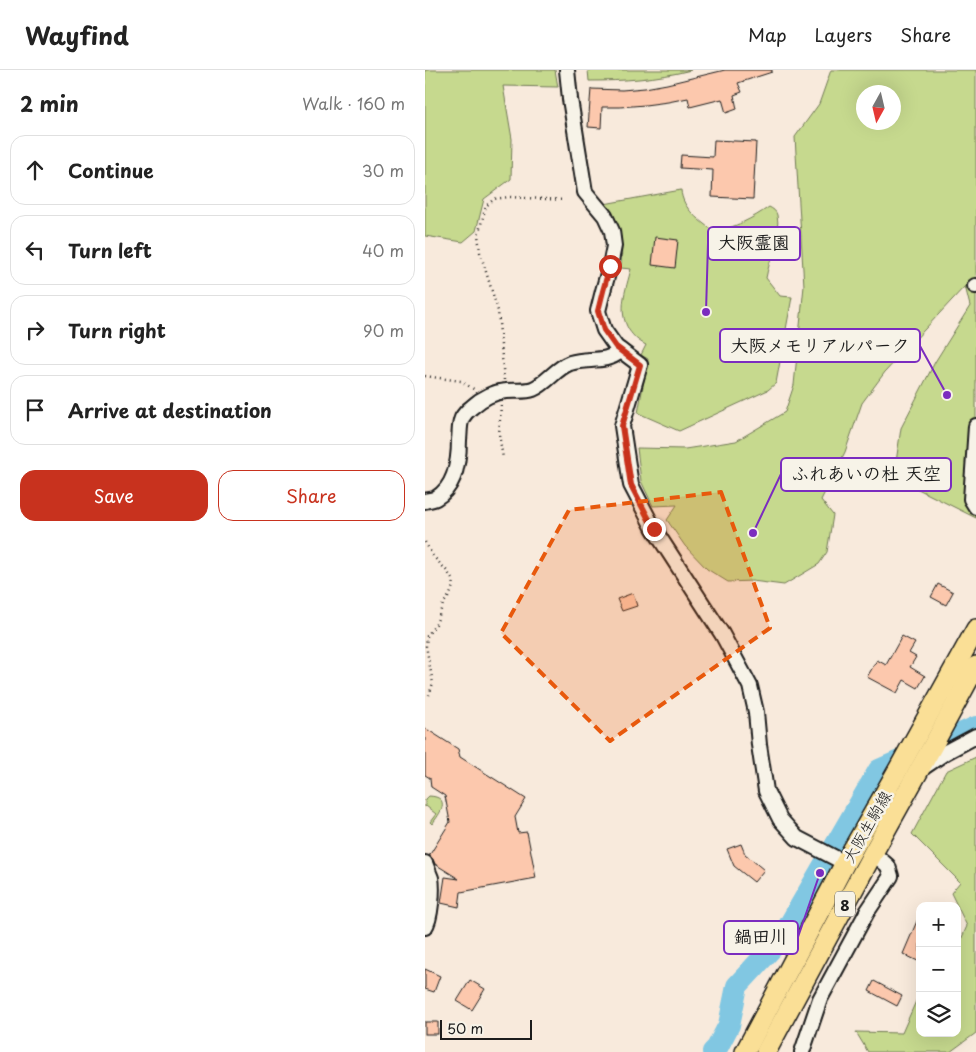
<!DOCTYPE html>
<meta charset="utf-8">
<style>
:root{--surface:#fff;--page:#f6f6f6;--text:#222;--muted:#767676;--line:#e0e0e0;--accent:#c8321e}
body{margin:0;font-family:"Playpen Sans","Klee One",sans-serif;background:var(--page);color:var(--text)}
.controls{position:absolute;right:15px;bottom:15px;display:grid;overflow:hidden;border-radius:10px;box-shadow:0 5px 20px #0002}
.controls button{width:45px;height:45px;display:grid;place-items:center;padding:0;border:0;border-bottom:1px solid var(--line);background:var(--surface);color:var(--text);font:25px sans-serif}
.compass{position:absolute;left:431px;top:15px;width:45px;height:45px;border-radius:50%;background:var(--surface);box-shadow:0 5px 20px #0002;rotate:188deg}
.scale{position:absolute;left:15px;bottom:12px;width:92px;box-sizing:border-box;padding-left:5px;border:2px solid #1c1c1c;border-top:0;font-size:14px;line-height:18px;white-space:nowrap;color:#1c1c1c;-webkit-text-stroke:4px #f7f3e8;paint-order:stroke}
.stop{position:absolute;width:15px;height:15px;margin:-11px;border:4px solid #c8321e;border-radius:50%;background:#fff}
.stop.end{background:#c8321e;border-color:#fff;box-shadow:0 1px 5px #0008}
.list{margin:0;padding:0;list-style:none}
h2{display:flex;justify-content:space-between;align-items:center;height:65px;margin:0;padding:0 20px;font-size:21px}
h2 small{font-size:16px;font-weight:400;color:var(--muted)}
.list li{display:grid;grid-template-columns:32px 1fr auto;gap:15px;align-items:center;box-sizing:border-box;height:70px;margin:0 10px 10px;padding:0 10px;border:1px solid var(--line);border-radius:15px}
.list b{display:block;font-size:19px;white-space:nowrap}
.list em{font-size:16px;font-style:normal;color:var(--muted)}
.actions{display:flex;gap:10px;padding:15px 20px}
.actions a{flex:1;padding:11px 0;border:1px solid var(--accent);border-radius:15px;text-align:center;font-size:18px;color:var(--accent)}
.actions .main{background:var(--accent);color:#fff}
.icon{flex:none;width:28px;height:28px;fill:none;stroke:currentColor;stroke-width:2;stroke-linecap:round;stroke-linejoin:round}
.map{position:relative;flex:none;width:551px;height:982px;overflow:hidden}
header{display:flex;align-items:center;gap:30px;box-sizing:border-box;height:70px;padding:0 25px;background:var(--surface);border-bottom:1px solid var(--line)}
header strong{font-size:24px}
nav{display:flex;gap:28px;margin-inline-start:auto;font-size:18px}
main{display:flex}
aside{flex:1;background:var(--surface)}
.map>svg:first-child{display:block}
.green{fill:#c6d98e;stroke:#717a55;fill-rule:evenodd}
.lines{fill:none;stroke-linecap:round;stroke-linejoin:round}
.river{stroke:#81c7e2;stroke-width:22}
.building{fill:#fcc8ad;stroke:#1c1c1c}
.minor-casing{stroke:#1c1c1c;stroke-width:18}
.major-casing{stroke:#1c1c1c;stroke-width:22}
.path{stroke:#1c1c1c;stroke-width:2.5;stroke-dasharray:1 4;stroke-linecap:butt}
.minor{stroke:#f7f3e8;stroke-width:14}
.major{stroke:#fadf96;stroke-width:19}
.route{stroke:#c8321e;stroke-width:6}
.marked{fill:#e8590c;fill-opacity:0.2;stroke:#e8590c;stroke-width:4;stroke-dasharray:10 6;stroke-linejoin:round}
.labels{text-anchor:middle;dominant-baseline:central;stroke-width:5;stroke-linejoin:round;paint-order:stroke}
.shield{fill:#f7f3e8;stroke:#5e5c59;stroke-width:1}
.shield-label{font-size:15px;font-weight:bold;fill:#1c1c1c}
.street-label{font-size:16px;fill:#1c1c1c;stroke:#f7f3e8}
.leader{fill:none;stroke:#7b2cbf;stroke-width:2}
.callout-dot{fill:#7b2cbf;stroke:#f7f3e8;stroke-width:2}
.callout{fill:#f7f3e8;stroke:#7b2cbf;stroke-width:2}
.callout-label{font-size:18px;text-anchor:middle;font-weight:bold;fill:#1c1c1c}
</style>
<header>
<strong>Wayfind</strong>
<nav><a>Map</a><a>Layers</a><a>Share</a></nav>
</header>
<main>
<aside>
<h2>2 min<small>Walk · 160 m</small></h2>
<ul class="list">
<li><svg class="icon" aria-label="ahead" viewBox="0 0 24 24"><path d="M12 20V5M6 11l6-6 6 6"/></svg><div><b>Continue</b></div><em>30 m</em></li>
<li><svg class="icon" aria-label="left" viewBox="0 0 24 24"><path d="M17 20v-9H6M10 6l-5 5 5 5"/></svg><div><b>Turn left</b></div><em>40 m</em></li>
<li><svg class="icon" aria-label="right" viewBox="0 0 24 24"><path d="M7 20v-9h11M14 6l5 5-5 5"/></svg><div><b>Turn right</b></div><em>90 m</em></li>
<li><svg class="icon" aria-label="arrive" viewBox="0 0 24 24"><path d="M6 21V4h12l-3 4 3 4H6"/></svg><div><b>Arrive at destination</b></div></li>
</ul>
<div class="actions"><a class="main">Save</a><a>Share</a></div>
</aside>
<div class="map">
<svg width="551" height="982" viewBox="0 0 551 982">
<rect width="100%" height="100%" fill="#f8eadc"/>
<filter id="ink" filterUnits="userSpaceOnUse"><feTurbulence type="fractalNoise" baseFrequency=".02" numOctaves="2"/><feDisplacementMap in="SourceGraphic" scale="10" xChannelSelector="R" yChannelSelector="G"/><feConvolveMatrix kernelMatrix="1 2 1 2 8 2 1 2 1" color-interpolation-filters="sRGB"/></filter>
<g filter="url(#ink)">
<g class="green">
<polygon points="0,0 130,0 133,17 78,16 87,69 86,109 59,129 51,161 38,172 0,166"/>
<path d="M 163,0 L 266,0 C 231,9 199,11 164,11 Z"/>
<path d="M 406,0 L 551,0 L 551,448 L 481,413 L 471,392 L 476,358 L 510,292 L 545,236 L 540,216 L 460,302 L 437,333 L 420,382 L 396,430 L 408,445 L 402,482 L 394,494 L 359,515 L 327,511 L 303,512 L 282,499 L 260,476 L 242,450 L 252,435 L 228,436 L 216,411 L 212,378 L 260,379 L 311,371 L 360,342 L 369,315 L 379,216 L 370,67 L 394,34 ZM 438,22 L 468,22 L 468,52 L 438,52 Z"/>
<path d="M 256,120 C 257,139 276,152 290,162 C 310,157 327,149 344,137 C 348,139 351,141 352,145 C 356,162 344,191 341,208 L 355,226 L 367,227 L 351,313 L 343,320 L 254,361 L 213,343 L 223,289 L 216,285 L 221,275 C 213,271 209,267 204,260 C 192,240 201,220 206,199 L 196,198 C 197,182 198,165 191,150 C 189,144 183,139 179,134 Z"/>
<polygon points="551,687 551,963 525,982 443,982 431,962 477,963 495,922 495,963 532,963 532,879 542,856 526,823 535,812 487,764 521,701"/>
<path d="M 4,726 C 27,727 15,744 7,754 L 5,752 L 11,744 L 1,736 L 0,737 L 0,730 Z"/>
</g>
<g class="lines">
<polyline class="river" points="288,982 292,978 304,955 312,916 358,866 454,700 551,657"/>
</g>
<g class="building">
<polygon points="300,0 347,0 347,2 313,13 317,22 309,25 312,39 301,43 297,29 265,37 263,28 243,32 220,35 195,37 177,37 176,58 163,57 166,19 197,20 220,18 242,14"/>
<polygon points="289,70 331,72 328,129 287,127 288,100 255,98 256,85 288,87"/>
<polygon points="230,167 253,170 250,198 227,195"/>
<polygon points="513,514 528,522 521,535 506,527"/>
<polygon points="208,523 212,536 197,541 192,529"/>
<polygon points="477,566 490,573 484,583 491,587 485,597 500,606 493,618 479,610 472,623 442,607 452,590 461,595"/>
<polygon points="0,658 33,679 35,687 101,729 90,747 93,763 102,762 111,808 36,822 34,837 16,833 20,807 34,809 10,794 8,789 4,786 25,752 20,726 6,717 5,708 0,705"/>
<polygon points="316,774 320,784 339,800 329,812 309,796 302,779"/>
<polygon points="495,844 495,892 478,884"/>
<polygon points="0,899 15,906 9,922 0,919"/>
<polygon points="45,910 60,919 47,940 32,931"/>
<polygon points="449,911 477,926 472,936 444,921"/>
<rect x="0" y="952" width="13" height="12"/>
</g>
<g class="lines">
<g class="minor-casing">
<g id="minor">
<polyline points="142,0 145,29 160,122 180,146 187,161 189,176 185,196 178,221 173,241 179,260 191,277 215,295 197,356 206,415 229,459 297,564 325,616 331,642 334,675 341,721 355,749 372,768 420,793"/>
<polyline points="550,216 551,216"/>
<polyline points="551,356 546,429 551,437"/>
<path d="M 0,431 C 3,430 8,430 11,428 C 30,417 34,390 34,370 C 35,362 34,355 37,348 C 40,343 43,340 47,337 C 57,328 68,322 81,321 C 90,320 100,322 108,319 C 122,313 131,298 145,293 C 164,287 179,294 196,281"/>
<polyline points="496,699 521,682 551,666"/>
<path d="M 0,793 C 2,798 4,803 6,808 C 8,819 6,849 0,857"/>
<polyline points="377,982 395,929 442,842 466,806 463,796 448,783"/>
</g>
</g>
<g class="major-casing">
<g id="major">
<polyline points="320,982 420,793 474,698 551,559"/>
<polyline points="341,982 448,783 512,668 551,596"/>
</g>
</g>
<g class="path">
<polyline points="0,306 36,311 50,320"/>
<polyline points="79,310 73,241 55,182 53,165 61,136 69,129 84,127 139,130"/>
<polyline points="76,335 74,364 78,388"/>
<polyline points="0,472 8,486 22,501 27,509 28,516 25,525 18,534 11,554 2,566 1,576 8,613 4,625"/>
</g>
<use href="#minor" class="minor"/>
<use href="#major" class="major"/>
</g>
</g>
<g class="lines" filter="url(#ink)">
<polyline class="route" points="185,196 178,221 173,241 179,260 191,277 215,295 197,356 206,415 229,459"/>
</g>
<path class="marked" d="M 296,422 L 345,558 L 185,671 L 76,563 L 144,440 Z"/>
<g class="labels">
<rect class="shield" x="410" y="821.5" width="20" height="25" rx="4"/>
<g class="shield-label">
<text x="420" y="834">8</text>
</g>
<g class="street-label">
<text transform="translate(441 756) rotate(-60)">大阪生駒線</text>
</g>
</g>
<path class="leader" d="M281 242L283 173M522 325L495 276M328 463L356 404M395 803L373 867"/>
<g class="callout-dot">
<circle cx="281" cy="242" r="5"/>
<circle cx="522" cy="325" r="5"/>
<circle cx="328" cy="463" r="5"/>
<circle cx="395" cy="803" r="5"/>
</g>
<g class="callout">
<rect x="283" y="157" width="92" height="33" rx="5"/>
<rect x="295" y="259" width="200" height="33" rx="5"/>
<rect x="356" y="388" width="170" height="33" rx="5"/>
<rect x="299" y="851" width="74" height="33" rx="5"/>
</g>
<g class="callout-label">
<text x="329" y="179">大阪霊園</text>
<text x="395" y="282">大阪メモリアルパーク</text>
<text x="441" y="410">ふれあいの杜 天空</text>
<text x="336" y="873">鍋田川</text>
</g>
</svg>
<div class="controls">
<button>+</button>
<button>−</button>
<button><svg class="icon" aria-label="layers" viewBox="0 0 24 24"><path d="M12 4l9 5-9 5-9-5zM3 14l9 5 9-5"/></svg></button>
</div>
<svg class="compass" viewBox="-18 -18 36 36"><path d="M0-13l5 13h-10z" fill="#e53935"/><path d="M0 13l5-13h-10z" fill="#767676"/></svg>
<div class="scale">50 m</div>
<div class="stop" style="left:185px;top:196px"></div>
<div class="stop end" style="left:229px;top:459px"></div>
</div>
</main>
